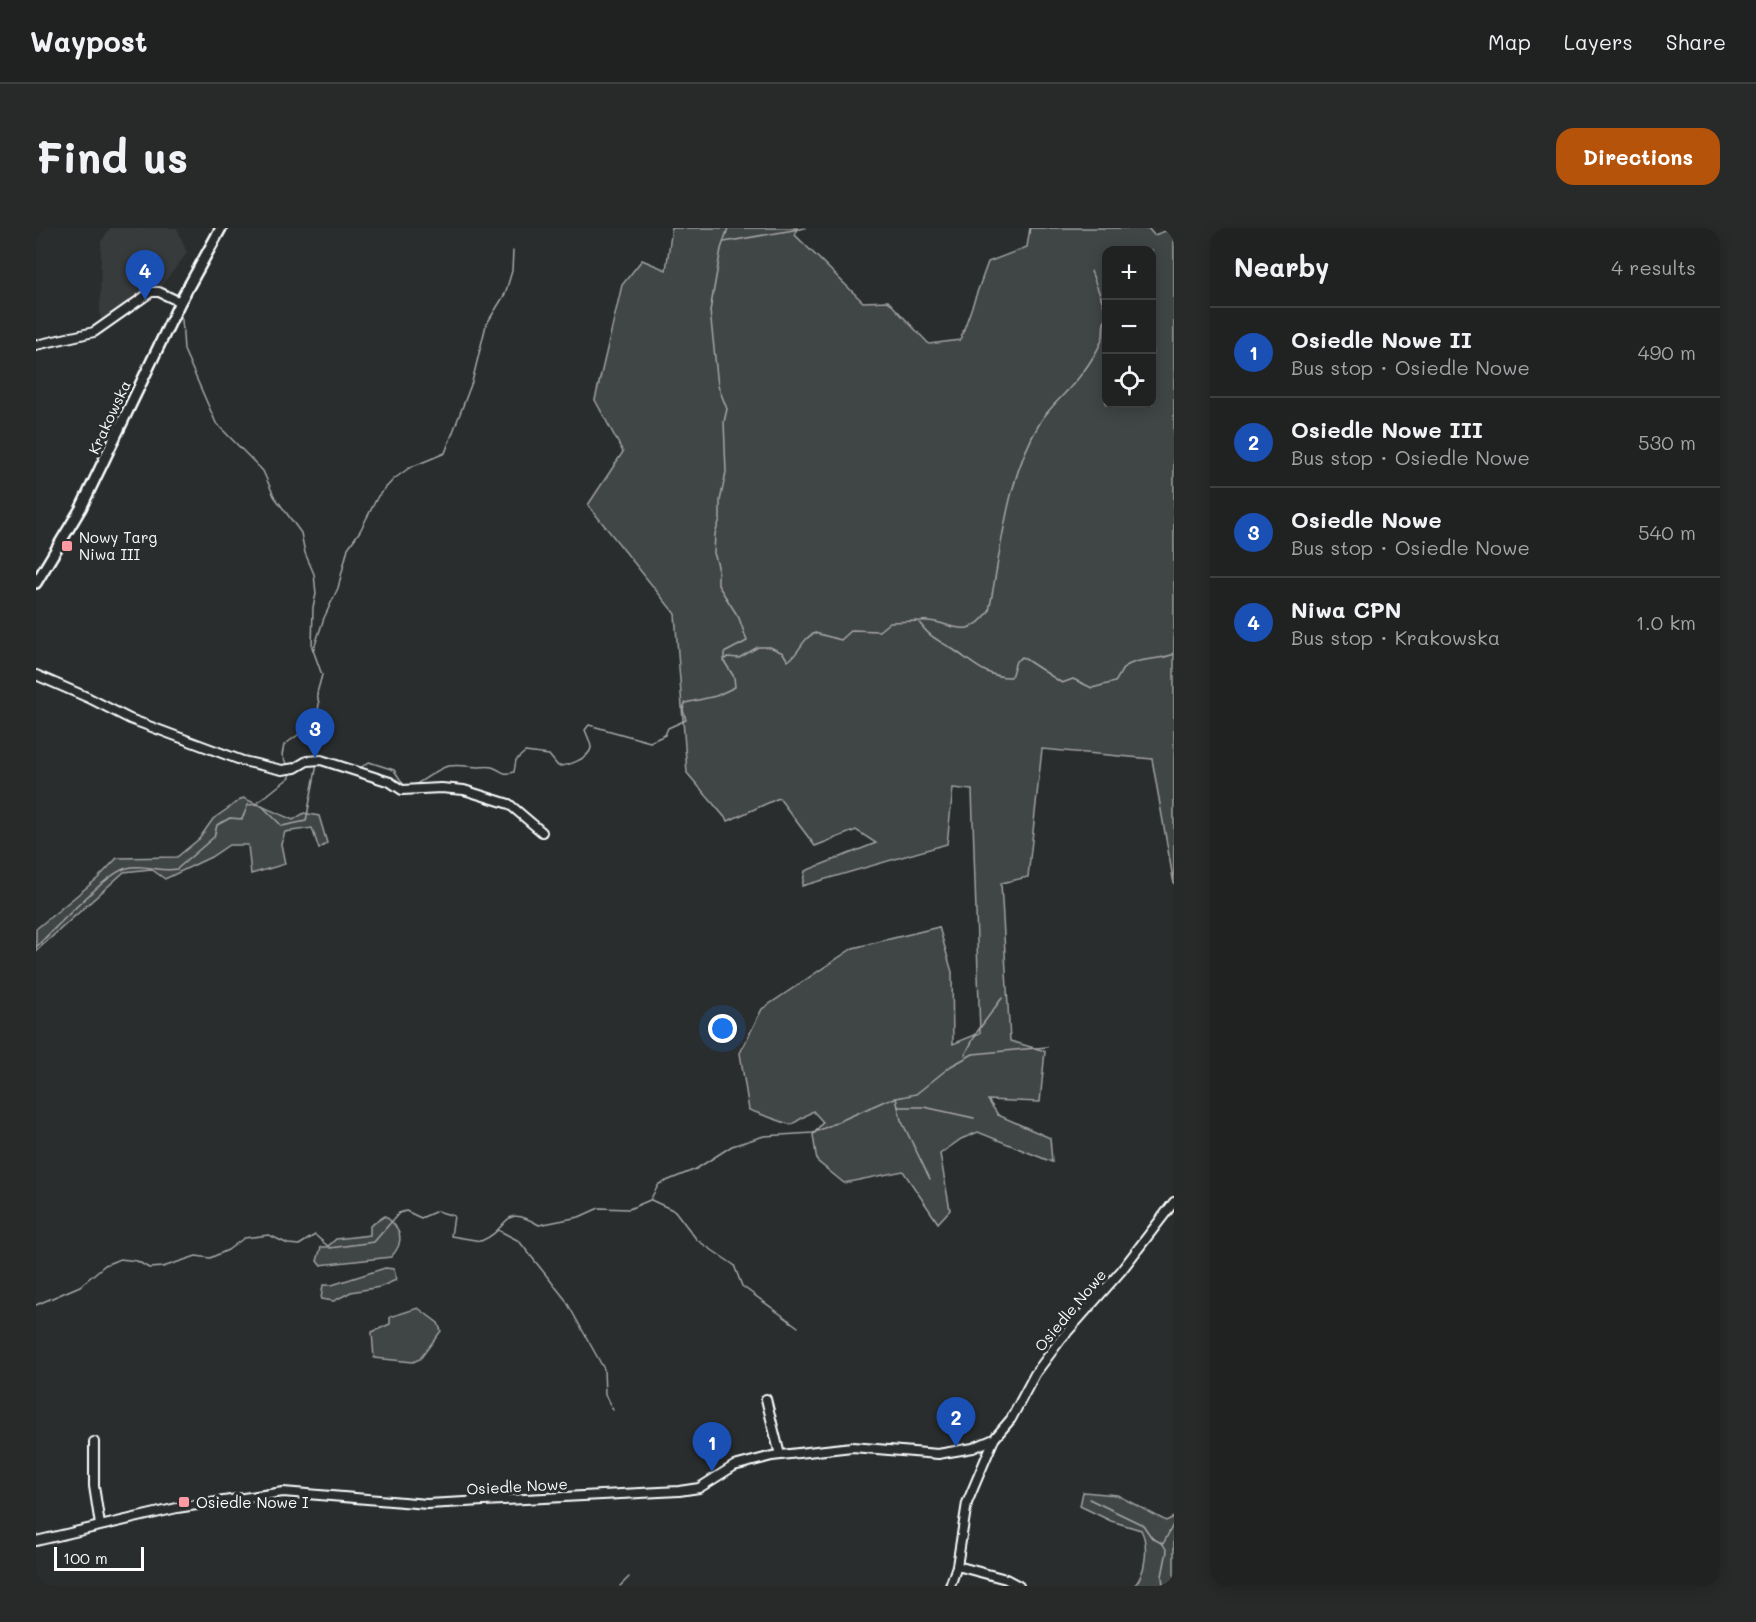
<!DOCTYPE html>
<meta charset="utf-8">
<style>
:root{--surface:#202222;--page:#282a2a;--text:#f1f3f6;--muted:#a2a4a5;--line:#3d3f40;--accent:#b45309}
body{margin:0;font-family:Mali,sans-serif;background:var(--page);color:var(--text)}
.controls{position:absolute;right:18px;top:18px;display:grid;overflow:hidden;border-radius:12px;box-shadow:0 3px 15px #0003}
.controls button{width:54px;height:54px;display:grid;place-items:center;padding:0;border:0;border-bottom:2px solid var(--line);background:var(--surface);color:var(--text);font:30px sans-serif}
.scale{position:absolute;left:18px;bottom:15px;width:90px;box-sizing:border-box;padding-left:6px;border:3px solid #fff;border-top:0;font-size:16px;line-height:21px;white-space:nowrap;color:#fff;-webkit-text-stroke:4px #2a2d2e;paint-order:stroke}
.you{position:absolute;left:687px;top:801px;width:21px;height:21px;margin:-15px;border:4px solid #fff;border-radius:50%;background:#1a73e8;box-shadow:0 0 0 9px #1a73e833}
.badge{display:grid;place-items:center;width:39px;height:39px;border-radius:50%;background:var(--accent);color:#fff;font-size:20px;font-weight:700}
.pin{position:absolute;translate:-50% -50px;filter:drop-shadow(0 2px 3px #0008)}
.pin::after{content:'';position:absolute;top:32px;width:21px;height:18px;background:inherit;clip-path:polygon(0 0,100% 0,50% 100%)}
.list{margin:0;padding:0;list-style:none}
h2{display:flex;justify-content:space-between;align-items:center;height:78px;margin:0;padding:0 24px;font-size:26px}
h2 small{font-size:20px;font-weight:400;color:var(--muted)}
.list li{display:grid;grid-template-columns:39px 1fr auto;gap:18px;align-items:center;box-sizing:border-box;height:90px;padding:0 24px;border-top:2px solid var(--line)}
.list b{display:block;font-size:22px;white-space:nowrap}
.list p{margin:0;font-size:20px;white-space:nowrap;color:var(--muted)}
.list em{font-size:20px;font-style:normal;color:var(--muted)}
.icon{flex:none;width:33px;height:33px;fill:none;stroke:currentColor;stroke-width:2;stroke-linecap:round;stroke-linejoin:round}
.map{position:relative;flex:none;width:1138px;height:1358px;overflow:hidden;border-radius:18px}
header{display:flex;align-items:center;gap:36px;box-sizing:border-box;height:84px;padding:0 30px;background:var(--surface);border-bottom:2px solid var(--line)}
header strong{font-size:28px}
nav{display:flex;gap:33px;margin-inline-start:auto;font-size:21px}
.intro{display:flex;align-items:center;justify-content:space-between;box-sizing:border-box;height:144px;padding:0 36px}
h1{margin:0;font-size:42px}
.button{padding:15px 27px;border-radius:18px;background:var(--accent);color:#fff;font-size:21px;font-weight:700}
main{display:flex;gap:36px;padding:0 36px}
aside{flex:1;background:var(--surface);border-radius:18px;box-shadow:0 3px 15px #0003}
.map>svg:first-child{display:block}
.built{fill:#373a3b}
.green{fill:#414445;stroke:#a0a2a2;stroke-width:1.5;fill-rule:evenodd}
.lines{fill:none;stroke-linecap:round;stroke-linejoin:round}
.stream{stroke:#a6a7a7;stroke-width:1.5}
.minor-casing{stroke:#fff;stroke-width:12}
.major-casing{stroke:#fff;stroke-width:14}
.minor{stroke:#2a2d2e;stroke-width:8}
.major{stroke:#2a2d2e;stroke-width:9}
.poi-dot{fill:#ff9aa2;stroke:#2a2d2e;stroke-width:2}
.labels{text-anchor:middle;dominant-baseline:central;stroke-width:6;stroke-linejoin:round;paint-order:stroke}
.street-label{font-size:15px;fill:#fff;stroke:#2a2d2e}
.poi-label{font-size:15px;fill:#fff;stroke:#2a2d2e;text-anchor:start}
</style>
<header>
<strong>Waypost</strong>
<nav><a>Map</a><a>Layers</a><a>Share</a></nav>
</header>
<div class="intro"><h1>Find us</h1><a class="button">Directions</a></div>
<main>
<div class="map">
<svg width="1138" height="1358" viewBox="0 0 1138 1358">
<rect width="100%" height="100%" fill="#2a2d2e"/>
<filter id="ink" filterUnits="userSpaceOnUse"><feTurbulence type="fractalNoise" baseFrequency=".0167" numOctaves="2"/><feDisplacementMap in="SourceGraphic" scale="12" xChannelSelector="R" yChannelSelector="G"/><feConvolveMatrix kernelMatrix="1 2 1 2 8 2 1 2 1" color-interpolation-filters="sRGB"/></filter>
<g filter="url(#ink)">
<polygon class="built" points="74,0 141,0 151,25 115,71 69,103 64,86 65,14"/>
<g class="green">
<path d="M 636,0 L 761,0 L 759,7 L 827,74 L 852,73 L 893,116 L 924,112 L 952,34 L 991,19 L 994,0 L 1112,0 L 1118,7 L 1138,0 L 1138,656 L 1116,531 L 1006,521 L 992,649 L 965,655 L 974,813 L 1009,823 L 1004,874 L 952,872 L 962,887 L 1014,910 L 1016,934 L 942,904 L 925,911 L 904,926 L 914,982 L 902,995 L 867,943 L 808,955 L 781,933 L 777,907 L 787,894 L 777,883 L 755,897 L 713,882 L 704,825 L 726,781 L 817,720 L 903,699 L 916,744 L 917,816 L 944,805 L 936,562 L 917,560 L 911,616 L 766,658 L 769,643 L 840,615 L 820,602 L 779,618 L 743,570 L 692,593 L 651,545 L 639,386 L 552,277 L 587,224 L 559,172 L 586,57 L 606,32 L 630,42 ZM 1070,22 L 1116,22 L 1116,176 L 1070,176 Z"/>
<polygon points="207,570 257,592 268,585 283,588 291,615 283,621 276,600 249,604 245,616 249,636 215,646 212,617 193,617 175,629 129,651 115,641 88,644 0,723 0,701 62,650 81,630 141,629 163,611 177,591"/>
<path d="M 349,988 C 365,1000 370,1013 355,1029 L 284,1037 L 281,1033 L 285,1019 L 291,1019 L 300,1011 L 334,1007 L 334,998 Z"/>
<polygon points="349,1040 358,1041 360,1052 344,1059 315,1064 298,1073 285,1071 287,1057 296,1057"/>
<polygon points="382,1080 402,1095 405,1103 384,1131 377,1134 338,1130 336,1104 354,1096 354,1089"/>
<path d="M 1047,1264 L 1081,1267 L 1130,1293 L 1138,1289 L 1138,1358 L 1098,1358 C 1110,1346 1113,1317 1105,1302 L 1075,1293 L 1044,1278 Z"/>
</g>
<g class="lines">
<g class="stream">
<polyline points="688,14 769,0"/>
<polyline points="1055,43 1070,83"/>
<polyline points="146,91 148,122 180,195 227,243 238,268 265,305 269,325 278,346 280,366 277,379 276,419 286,447 281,465 283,476 280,494 248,517 246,527 251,537"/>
<path d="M 884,393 C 913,390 929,417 953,383 C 966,319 970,250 1005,193 C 1016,176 1032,164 1044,148 C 1052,138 1064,120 1067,108 C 1068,101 1066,96 1070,91"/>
<polyline points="277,423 288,390 302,360 312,320 324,303 342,268 358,251 373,240 409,225 436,154 450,97 469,66 476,43 477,23"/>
<polyline points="688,431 688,425 711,413 703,390 682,357 682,338 678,325 679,306 684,291 684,273 690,244 688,194 691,181 682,158 674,83 685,21 692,0"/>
<polyline points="283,529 297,532"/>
<polyline points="324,540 333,534 358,542 369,559"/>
<path d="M 377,558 C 409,540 403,534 442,539 C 446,539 452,538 456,539 C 466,542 466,548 478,544 L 480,532 L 489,524 L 513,527 L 522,538 C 531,538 553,531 555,520 C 555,515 551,507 549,502 L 553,497 L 614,514 L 629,507 L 632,500 L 650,492 L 647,482 L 649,475 L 680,468 L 699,459 L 698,449 L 688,433 L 691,429 L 703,430 L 722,419 L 734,419 L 747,425 L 752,433 C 764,425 766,410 779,405 L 805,412 L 816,402 L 843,403 L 854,394 L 882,393 C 895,411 901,411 918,422 C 936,434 951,450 975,449 L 980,433 L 986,429 L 1026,455 L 1037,451 L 1056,460 L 1079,454 C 1083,449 1085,441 1090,438 C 1105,429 1122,433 1138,426"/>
<polyline points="221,575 254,549 255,544"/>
<polyline points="226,578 246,598 270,593 281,536"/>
<path d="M 0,719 C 18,702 71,644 91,640 C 108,635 124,645 141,641 L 178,609 L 181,597 L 194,590 L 206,591 L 212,577 L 223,576"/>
<polyline points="929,827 941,804 966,770"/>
<polyline points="860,870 865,892 894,951"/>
<polyline points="862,879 888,879 938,890"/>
<polyline points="615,972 639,983 661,1012 698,1037 706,1058 762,1099"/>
<polyline points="462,1002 483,1013 529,1071 568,1141 569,1167 577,1182"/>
<path d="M 0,1077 L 44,1058 L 69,1037 L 84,1031 L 101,1033 L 113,1040 L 127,1039 L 160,1028 L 174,1030 L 192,1022 L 208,1010 L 233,1007 L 252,1016 L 263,1017 L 279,1007 L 294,1020 L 338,1014 L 363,985 L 370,983 L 385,990 L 401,983 L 418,988 L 415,1008 L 445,1013 C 474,1002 465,974 503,997 L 543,989 L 563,980 L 593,981 L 614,972 L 623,956 L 660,941 L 696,918 L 728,908 L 777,905 L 851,872 L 880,866 L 915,838 L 937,826 L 1011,819"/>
<polyline points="1053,1271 1107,1297 1116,1310 1127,1316"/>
<polyline points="584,1358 593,1349"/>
<polyline points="1127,1358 1126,1348 1131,1323 1127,1316 1138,1295"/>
</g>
<g class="minor-casing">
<g id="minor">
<polyline points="0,117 58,104 115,64 123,64 144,74"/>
<polyline points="0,447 53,470 94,491 207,533 246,542 259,540 271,533 285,532 354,554 366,562 405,560 428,562 473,576 506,604"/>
<polyline points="730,1171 744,1227"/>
<polyline points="58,1214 58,1258 64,1297"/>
<polyline points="0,1313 141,1280 247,1264 391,1276 643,1263 663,1260 698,1238 736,1228 816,1219 902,1226 937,1220 958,1211 975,1191 999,1146 1025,1111 1085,1043 1138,974"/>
<polyline points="921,1338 970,1351 983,1358"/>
<polyline points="914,1358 921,1338 931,1275 958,1211"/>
</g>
</g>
<g class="major-casing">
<polyline id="major" points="0,355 45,280 144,74 185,0"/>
</g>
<use href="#minor" class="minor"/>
<use href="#major" class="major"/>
</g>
</g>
<g class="poi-dot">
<rect x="25" y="312" width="12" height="12" rx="3"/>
<rect x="142" y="1268" width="12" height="12" rx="3"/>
</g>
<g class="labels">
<g class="street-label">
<text transform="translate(73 189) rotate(-65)">Krakowska</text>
<text transform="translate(1034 1082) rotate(-50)">Osiedle Nowe</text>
<text transform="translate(481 1258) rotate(-3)">Osiedle Nowe</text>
</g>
<g class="poi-label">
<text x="43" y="309">Nowy Targ<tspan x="43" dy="17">Niwa III</tspan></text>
<text x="160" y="1274">Osiedle Nowe I</text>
</g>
</g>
</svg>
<div class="controls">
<button>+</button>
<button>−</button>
<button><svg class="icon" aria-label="locate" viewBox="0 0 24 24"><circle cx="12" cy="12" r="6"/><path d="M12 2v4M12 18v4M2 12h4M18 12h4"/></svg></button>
</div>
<div class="scale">100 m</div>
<div class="you"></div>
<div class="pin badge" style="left:676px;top:1244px;background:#1a4fb4">1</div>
<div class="pin badge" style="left:920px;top:1219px;background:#1a4fb4">2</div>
<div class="pin badge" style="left:279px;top:530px;background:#1a4fb4">3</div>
<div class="pin badge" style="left:109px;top:72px;background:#1a4fb4">4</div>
</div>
<aside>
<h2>Nearby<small>4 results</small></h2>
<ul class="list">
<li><span class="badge" style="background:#1a4fb4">1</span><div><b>Osiedle Nowe II</b><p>Bus stop · Osiedle Nowe</p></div><em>490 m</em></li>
<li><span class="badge" style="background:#1a4fb4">2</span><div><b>Osiedle Nowe III</b><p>Bus stop · Osiedle Nowe</p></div><em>530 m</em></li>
<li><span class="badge" style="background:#1a4fb4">3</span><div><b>Osiedle Nowe</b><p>Bus stop · Osiedle Nowe</p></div><em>540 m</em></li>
<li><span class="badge" style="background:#1a4fb4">4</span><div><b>Niwa CPN</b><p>Bus stop · Krakowska</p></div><em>1.0 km</em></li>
</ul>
</aside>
</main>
